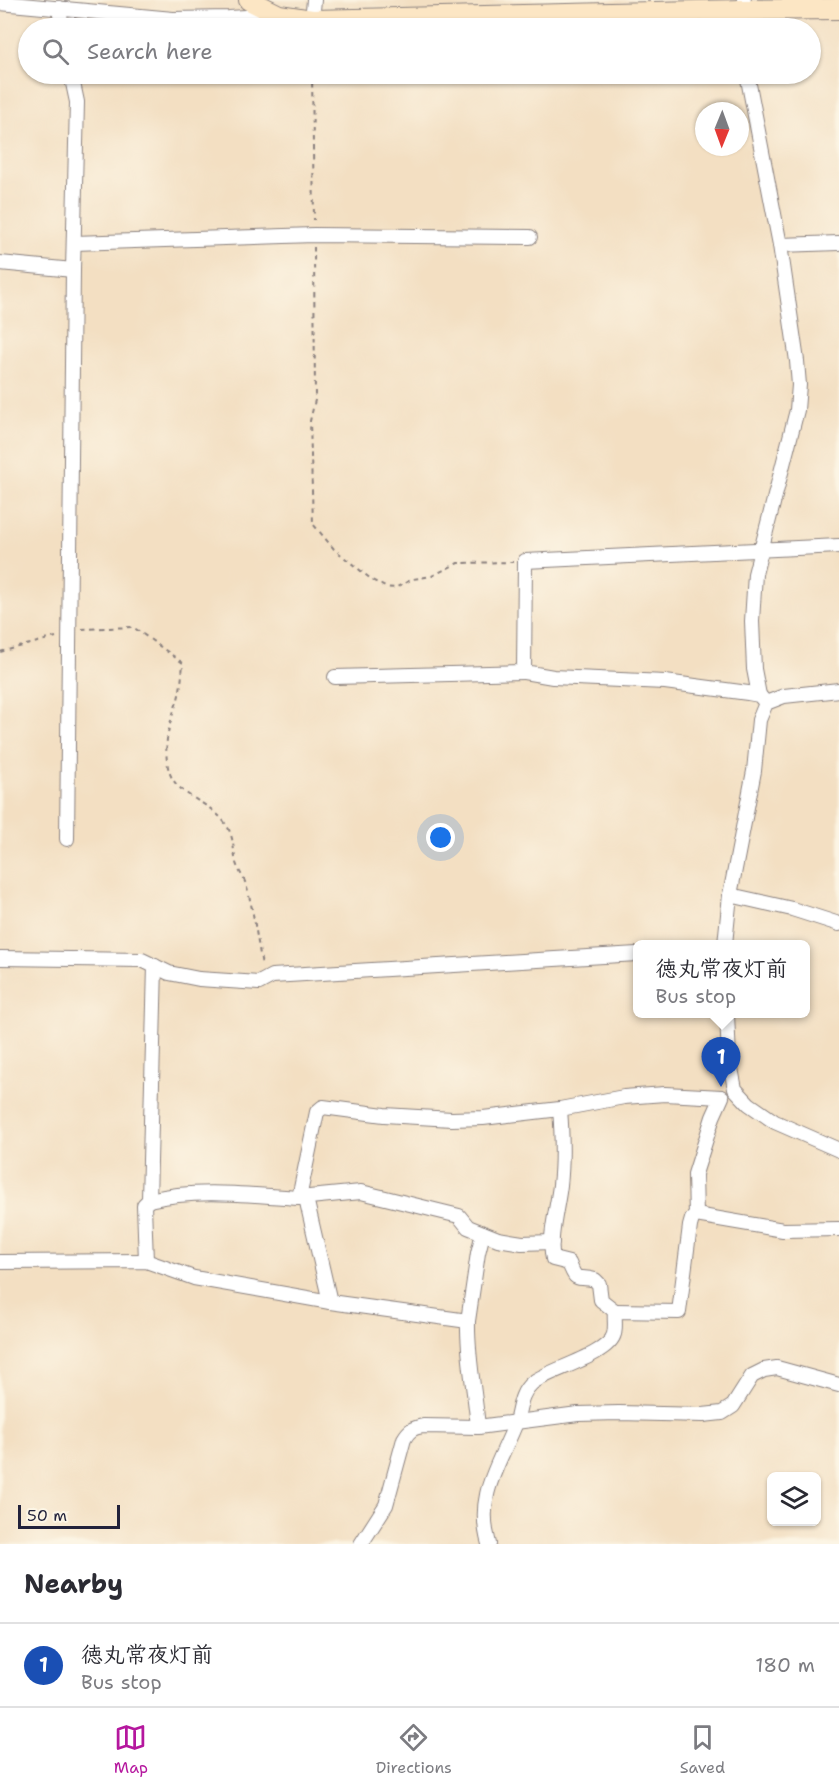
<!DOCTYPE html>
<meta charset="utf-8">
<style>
:root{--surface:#fff;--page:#f2f2f3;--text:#2b2b33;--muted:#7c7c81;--line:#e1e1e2;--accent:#b5179e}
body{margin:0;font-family:"Shantell Sans","Klee One",sans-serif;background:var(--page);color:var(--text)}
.controls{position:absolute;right:18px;bottom:18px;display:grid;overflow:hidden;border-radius:9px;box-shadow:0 2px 4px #0004}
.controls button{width:54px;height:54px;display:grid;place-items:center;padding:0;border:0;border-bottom:2px solid var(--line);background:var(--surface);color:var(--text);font:30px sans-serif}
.compass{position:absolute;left:695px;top:102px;width:54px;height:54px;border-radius:50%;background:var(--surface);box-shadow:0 2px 4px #0004;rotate:181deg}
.scale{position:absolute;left:18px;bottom:15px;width:102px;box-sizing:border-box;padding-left:6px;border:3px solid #22223b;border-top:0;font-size:16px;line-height:21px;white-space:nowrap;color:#22223b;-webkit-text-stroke:4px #fcf5e5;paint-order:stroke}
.you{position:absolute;left:441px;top:838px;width:21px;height:21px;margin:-15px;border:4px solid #fff;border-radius:50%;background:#1a73e8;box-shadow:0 0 0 9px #1a73e833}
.badge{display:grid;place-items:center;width:39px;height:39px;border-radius:50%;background:var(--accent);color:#fff;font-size:20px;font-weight:700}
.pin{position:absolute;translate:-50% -50px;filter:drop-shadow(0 2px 3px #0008)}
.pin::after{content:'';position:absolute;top:32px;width:21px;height:18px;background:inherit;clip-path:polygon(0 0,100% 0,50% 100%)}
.popup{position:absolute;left:633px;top:940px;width:177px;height:78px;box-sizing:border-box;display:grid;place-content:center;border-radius:9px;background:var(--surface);filter:drop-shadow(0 2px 4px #0005);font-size:20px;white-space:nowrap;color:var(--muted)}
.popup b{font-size:22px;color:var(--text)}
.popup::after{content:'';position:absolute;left:50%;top:100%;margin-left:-12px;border:12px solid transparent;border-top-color:var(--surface)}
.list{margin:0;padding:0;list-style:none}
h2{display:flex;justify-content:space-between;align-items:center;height:78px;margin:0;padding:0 24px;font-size:26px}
h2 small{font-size:20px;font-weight:400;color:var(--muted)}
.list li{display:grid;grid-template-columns:39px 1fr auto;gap:18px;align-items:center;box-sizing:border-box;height:84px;padding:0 24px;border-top:2px solid var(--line)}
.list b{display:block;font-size:22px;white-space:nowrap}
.list p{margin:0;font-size:20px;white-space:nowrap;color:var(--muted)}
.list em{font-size:20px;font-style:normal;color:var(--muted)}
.icon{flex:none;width:33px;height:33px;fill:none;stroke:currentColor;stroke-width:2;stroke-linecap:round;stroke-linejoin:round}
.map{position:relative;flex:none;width:839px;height:1544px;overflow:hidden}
.search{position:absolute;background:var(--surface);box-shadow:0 2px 4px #0004;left:18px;right:18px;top:18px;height:66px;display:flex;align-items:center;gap:15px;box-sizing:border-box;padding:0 21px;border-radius:33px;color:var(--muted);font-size:22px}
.sheet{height:162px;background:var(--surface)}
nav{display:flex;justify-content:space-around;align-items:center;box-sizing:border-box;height:84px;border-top:2px solid var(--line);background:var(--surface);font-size:16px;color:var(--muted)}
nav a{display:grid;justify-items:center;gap:3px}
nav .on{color:var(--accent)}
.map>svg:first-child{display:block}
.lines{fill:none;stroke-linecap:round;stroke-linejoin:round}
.street-casing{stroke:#8a807e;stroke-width:16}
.secondary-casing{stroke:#8a807e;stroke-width:22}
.path{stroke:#8a807e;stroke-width:2;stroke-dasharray:4.5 4.5;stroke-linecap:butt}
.street{stroke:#fff;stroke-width:14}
.secondary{stroke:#fce6c4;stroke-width:20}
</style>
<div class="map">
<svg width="839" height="1544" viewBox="0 0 839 1544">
<rect width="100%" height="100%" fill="#fcf5e5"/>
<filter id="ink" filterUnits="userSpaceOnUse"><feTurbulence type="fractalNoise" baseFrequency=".0167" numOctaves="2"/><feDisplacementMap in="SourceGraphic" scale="12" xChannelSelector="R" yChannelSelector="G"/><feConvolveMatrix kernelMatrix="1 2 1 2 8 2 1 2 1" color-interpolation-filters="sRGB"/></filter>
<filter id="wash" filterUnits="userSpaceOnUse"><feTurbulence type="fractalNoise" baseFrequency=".008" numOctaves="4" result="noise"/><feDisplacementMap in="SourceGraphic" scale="24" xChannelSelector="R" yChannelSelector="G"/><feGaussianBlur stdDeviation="1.35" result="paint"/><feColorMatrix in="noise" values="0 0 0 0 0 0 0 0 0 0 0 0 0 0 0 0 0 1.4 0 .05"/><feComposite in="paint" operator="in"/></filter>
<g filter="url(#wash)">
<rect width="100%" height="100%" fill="#f3dfc2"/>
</g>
<g filter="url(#ink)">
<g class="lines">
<g class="street-casing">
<g id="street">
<polyline points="0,3 173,19 229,18 279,15"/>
<polyline points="59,8 62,28"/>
<polyline points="312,20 314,0"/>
<polyline points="740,28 740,19 744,0"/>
<polyline points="747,74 780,245 797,361 799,385 797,410 755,574 752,621 754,669 759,695"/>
<polyline points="74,243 314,235 530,237"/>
<polyline points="780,245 839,243"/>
<polyline points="0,263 73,270"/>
<polyline points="335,677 524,672"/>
<polyline points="766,703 759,695 748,693 665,682 553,677 524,672 525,561 839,546"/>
<polyline points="67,839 73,270 77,102 71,74"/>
<polyline points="730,895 792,909 839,924"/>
<polyline points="725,944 730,895 754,771 759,720 766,703 784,696 839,690"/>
<polyline points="0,958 142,960 169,973 199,979 259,983 272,976 637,954"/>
<polyline points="727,1014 729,1058 735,1089 749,1104 775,1122 839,1150"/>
<path d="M 560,1109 C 562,1134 563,1159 560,1185 C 558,1205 548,1240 553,1259 L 569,1263 C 577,1284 576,1275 595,1280 L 599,1284 L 601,1300 L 615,1311"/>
<polyline points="299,1198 361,1192 459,1216 468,1227 498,1239 522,1243 552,1242"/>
<polyline points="306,1198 330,1302"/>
<path d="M 149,1200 C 198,1188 249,1195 299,1198 L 317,1112 L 323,1107 L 384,1115 L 452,1119 L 483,1118 L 560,1109 L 624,1097 L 665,1094 L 722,1097 L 713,1117 L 695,1174 L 696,1215 L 692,1219 L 690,1226 L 679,1312 L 615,1311 C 614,1318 616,1327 614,1334 C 609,1355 548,1370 532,1383 C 519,1394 520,1411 515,1425 C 498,1467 475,1496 489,1544"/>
<polyline points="696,1215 783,1230 839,1229"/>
<polyline points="146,1261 144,1205 149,1200 155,966"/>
<path d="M 0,1262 L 146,1261 L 194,1278 L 330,1302 L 468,1321 C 467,1357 475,1392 478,1427 L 578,1414 L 619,1413 L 703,1415 L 722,1413 L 733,1406 L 752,1376 L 764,1370 L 777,1368 L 839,1385"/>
<polyline points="468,1321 478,1253 483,1233"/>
<path d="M 361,1544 L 386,1505 L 404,1439 C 409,1430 413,1428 423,1426 L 478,1427"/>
</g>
</g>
<g class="secondary-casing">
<polyline id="secondary" points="249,0 279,15 312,20 741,10 839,9"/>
</g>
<g class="path">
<polyline points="312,74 314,220"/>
<polyline points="314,247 315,400 310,421 313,524 334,549 372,580 385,587 395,588 413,579 432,576 458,563 513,562"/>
<path d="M 82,629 L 133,627 L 183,663 C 182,675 181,688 178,699 C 170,722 163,742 168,767 C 174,797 208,799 225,823 C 234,835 233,849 236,863 C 239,872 245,879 247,888 C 254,913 257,940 262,965"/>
<polyline points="0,652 56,637"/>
</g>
<use href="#street" class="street"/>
<use href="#secondary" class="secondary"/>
</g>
</g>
</svg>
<div class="controls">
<button><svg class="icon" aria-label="layers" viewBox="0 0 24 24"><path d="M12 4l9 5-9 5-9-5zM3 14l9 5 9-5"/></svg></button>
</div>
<svg class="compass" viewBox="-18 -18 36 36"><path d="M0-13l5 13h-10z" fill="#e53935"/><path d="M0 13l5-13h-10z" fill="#7c7c81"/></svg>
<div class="scale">50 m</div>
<div class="you"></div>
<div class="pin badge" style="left:721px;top:1087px;background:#1a4fb4">1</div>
<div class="popup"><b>徳丸常夜灯前</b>Bus stop</div>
<div class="search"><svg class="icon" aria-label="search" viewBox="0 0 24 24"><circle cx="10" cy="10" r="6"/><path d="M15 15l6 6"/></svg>Search here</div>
</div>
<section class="sheet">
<h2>Nearby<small></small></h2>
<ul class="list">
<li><span class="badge" style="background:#1a4fb4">1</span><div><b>徳丸常夜灯前</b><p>Bus stop</p></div><em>180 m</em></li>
</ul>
</section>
<nav>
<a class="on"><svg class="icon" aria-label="map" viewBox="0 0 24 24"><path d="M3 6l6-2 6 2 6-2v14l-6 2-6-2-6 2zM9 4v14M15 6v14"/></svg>Map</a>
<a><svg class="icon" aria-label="directions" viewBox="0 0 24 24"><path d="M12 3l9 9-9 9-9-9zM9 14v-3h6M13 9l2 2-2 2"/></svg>Directions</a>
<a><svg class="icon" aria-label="saved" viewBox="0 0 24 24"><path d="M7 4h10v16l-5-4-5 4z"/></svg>Saved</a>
</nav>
